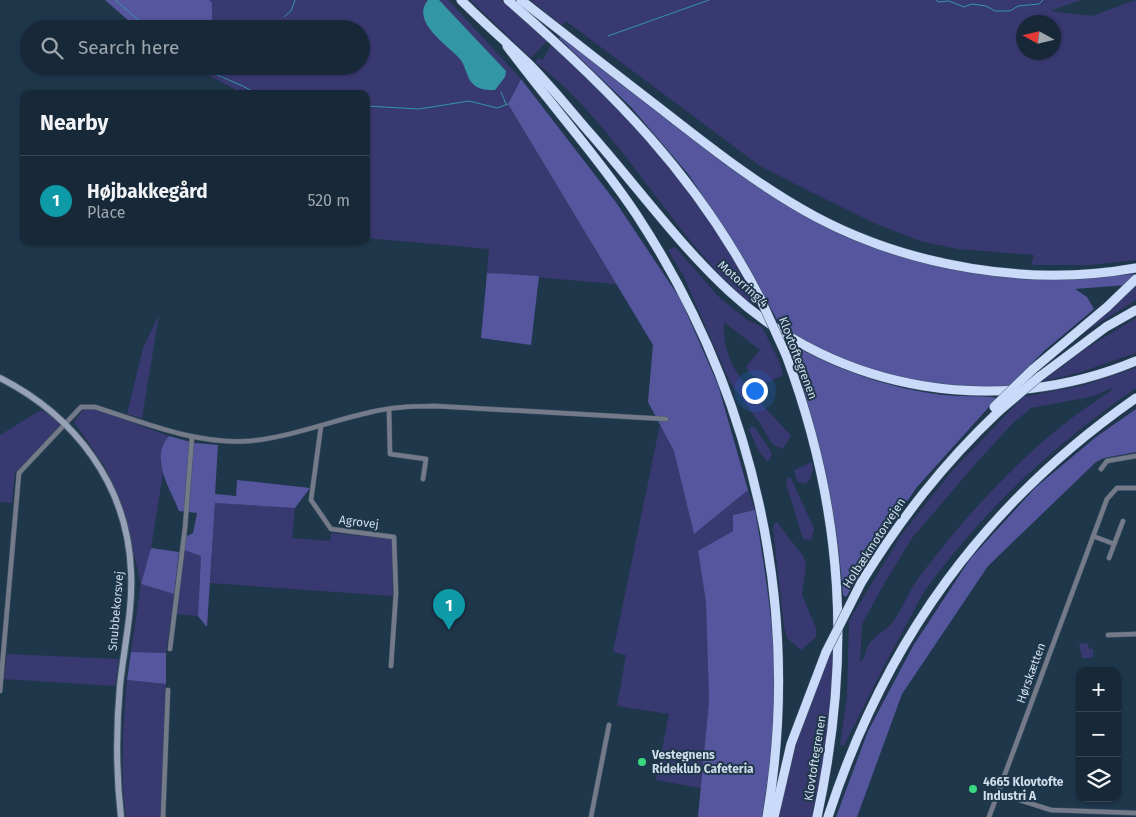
<!DOCTYPE html>
<meta charset="utf-8">
<style>
:root{--surface:#172938;--page:#203140;--text:#f1f3f6;--muted:#9ea6ae;--line:#364553;--accent:#39d87f}
body{margin:0;font-family:"Fira Sans",sans-serif;background:var(--page);color:var(--text)}
.controls{position:absolute;right:15px;bottom:15px;display:grid;overflow:hidden;border-radius:10px;box-shadow:0 1px 4px #0004}
.controls button{width:45px;height:45px;display:grid;place-items:center;padding:0;border:0;border-bottom:1px solid var(--line);background:var(--surface);color:var(--text);font:25px sans-serif}
.compass{position:absolute;left:1016px;top:15px;width:45px;height:45px;border-radius:50%;background:var(--surface);box-shadow:0 1px 4px #0004;rotate:278deg}
.you{position:absolute;left:754px;top:390px;width:18px;height:18px;margin:-12px;border:4px solid #fff;border-radius:50%;background:#1a73e8;box-shadow:0 0 0 8px #1a73e833}
.badge{display:grid;place-items:center;width:32px;height:32px;border-radius:50%;background:var(--accent);color:#fff;font-size:16px;font-weight:700}
.pin{position:absolute;translate:-50% -41px;filter:drop-shadow(0 1px 2px #0008)}
.pin::after{content:'';position:absolute;top:26px;width:18px;height:15px;background:inherit;clip-path:polygon(0 0,100% 0,50% 100%)}
.list{margin:0;padding:0;list-style:none}
h2{display:flex;justify-content:space-between;align-items:center;height:65px;margin:0;padding:0 20px;font-size:21px}
h2 small{font-size:16px;font-weight:400;color:var(--muted)}
.list li{display:grid;grid-template-columns:32px 1fr auto;gap:15px;align-items:center;box-sizing:border-box;height:90px;padding:0 20px;border-top:1px solid var(--line)}
.list b{display:block;font-size:19px;white-space:nowrap}
.list p{margin:0;font-size:16px;white-space:nowrap;color:var(--muted)}
.list em{font-size:16px;font-style:normal;color:var(--muted)}
.icon{flex:none;width:28px;height:28px;fill:none;stroke:currentColor;stroke-width:2;stroke-linecap:round;stroke-linejoin:round}
.map{position:relative;flex:none;width:1136px;height:817px;overflow:hidden}
.search{position:absolute;background:var(--surface);box-shadow:0 1px 4px #0004;left:20px;top:20px;width:350px;height:55px;display:flex;align-items:center;gap:12px;box-sizing:border-box;padding:0 18px;border-radius:28px;color:var(--muted);font-size:19px}
.panel{position:absolute;background:var(--surface);box-shadow:0 1px 4px #0004;left:20px;top:90px;width:350px;height:155px;border-radius:10px}
.map>svg:first-child{display:block}
.green{fill:#393971;fill-rule:evenodd}
.forest{fill:#56569f}
.water{fill:#3396a4}
.lines{fill:none;stroke-linecap:round;stroke-linejoin:round}
.stream{stroke:#3396a4;stroke-width:1}
.street-casing{stroke:#3f5568;stroke-width:5.5}
.secondary-casing{stroke:#3f5568;stroke-width:8}
.highway-casing{stroke:#3f5568;stroke-width:10}
.street{stroke:#747a87;stroke-width:4.5}
.secondary{stroke:#97a1b6;stroke-width:6}
.highway{stroke:#cadbfa;stroke-width:9}
.highway-bridge-casing{stroke:#3f5568;stroke-width:10;stroke-linecap:butt}
.highway-bridge{stroke:#cadbfa;stroke-width:9}
.poi-dot{fill:#39d87f;stroke:#1f374b;stroke-width:2}
.labels{text-anchor:middle;dominant-baseline:central;stroke-width:4;stroke-linejoin:round;paint-order:stroke}
.street-label{font-size:12px;fill:#d0deeb;stroke:#1f374b}
.poi-label{font-size:12px;font-weight:bold;fill:#d0deeb;stroke:#1f374b;text-anchor:start}
</style>
<div class="map">
<svg width="1136" height="817" viewBox="0 0 1136 817">
<rect width="100%" height="100%" fill="#1f374b"/>
<g class="green">
<polygon points="209,0 448,0 521,79 508,104 616,284 487,273 489,249 366,238 366,94 235,94 235,89 190,66 202,66 211,70 211,66 361,66 361,29 212,29 212,4"/>
<polygon points="470,0 501,0 547,41 531,58"/>
<path d="M 530,0 L 1081,0 L 1050,11 L 1092,16 L 1136,0 L 1136,260 L 1090,265 L 1031,265 L 1034,255 L 958,249 L 920,241 L 874,223 L 809,191 L 760,166 L 566,21 L 562,25 ZM 1024,22 L 1054,22 L 1054,52 L 1024,52 Z"/>
<path d="M 551,45 L 633,123 L 669,165 L 725,242 L 753,298 L 752,305 C 670,236 622,128 535,62 L 538,58 L 543,60 Z"/>
<path d="M 675,247 L 718,296 L 746,319 L 762,327 L 780,363 L 783,375 L 767,383 L 751,374 L 746,367 L 760,350 L 724,322 C 720,371 762,402 791,436 L 783,449 L 773,445 L 759,422 L 730,382 L 683,275 L 668,250 Z"/>
<polygon points="1136,285 1136,300 1080,335"/>
<polygon points="159,315 142,418 127,414 143,348"/>
<polygon points="1136,318 1136,353 1078,373 1041,382 1087,348"/>
<path d="M 1136,368 L 1136,388 C 1057,442 988,506 931,582 C 921,595 914,611 906,625 C 884,665 864,705 844,746 L 840,745 L 847,697 L 849,621 L 902,534 L 952,471 L 1023,397 L 1085,385 ZM 1112,388 L 1111,391 C 1036,438 973,506 920,576 C 909,590 903,608 893,622 C 886,631 874,635 868,646 C 865,652 866,658 860,662 L 862,624 L 884,584 L 912,538 L 977,462 L 1013,423 L 1031,408 L 1094,396 Z"/>
<path d="M 95,409 L 169,436 C 161,445 158,463 163,473 L 151,548 L 141,584 L 174,594 L 166,653 L 131,652 L 141,584 L 125,515 L 106,468 L 74,422 L 83,410 Z"/>
<polygon points="41,410 62,423 15,473 12,503 0,502 0,435"/>
<polygon points="660,425 674,451 694,534 748,490 755,510 733,515 733,531 698,551 706,602 709,701 701,788 656,780 669,714 617,706 626,655 613,652"/>
<polygon points="751,427 755,427 772,454 768,462 759,452 749,430"/>
<polygon points="812,462 813,469 810,480 804,484 797,481 794,470"/>
<polygon points="788,477 791,478 814,529 811,540 803,539 786,483"/>
<polygon points="215,503 295,508 292,538 330,541 331,533 392,539 393,596 210,583"/>
<polygon points="776,521 803,556 806,564 802,595 816,628 816,637 801,650 787,638 784,627 773,528"/>
<polygon points="184,550 201,556 198,616 176,614"/>
<polygon points="1088,643 1089,649 1093,649 1093,658 1082,658 1079,644"/>
<polygon points="835,647 828,738 812,817 778,817 797,742 829,656"/>
<polygon points="7,654 119,659 115,686 4,679"/>
<path d="M 127,680 L 166,684 L 161,817 L 126,817 C 120,771 123,725 127,680 Z"/>
</g>
<g class="forest">
<polygon points="105,0 209,0 212,3 212,29 138,29"/>
<polygon points="561,35 808,216 948,266 1099,277 1136,274 1126,285 1075,289 1087,297 1094,309 1044,351 1006,389 924,384 846,362 782,329 746,262 689,175 631,107 559,38"/>
<polygon points="521,79 615,201 681,300 718,385 748,490 694,534 674,451 648,402 653,345 508,104"/>
<polygon points="487,273 539,276 531,345 481,338"/>
<path d="M 793,345 C 840,371 889,388 943,395 C 961,397 979,395 997,398 L 917,487 L 890,526 L 846,597 L 843,595 C 837,510 818,429 790,349 Z"/>
<polygon points="1136,409 1136,452 1104,458 1096,462 988,566 902,694 857,817 836,817 868,731 913,646 970,559 1036,487 1096,437"/>
<path d="M 169,436 L 194,443 L 218,445 L 215,494 L 236,496 L 237,480 L 310,488 L 295,508 L 215,503 L 207,627 L 198,616 L 201,556 L 184,550 L 185,537 L 193,533 L 197,513 L 179,511 C 170,488 149,458 169,436 Z"/>
<path d="M 755,510 C 767,582 779,657 774,730 C 772,759 766,788 762,817 L 698,817 L 709,701 L 706,602 L 698,551 L 733,531 L 733,515 Z"/>
<polygon points="151,548 179,552 174,594 141,584"/>
<polygon points="131,652 166,653 166,684 127,680"/>
</g>
<path class="water" d="M 428,0 L 439,0 L 506,71 L 505,77 L 495,90 C 487,90 479,90 473,84 C 466,77 466,66 460,59 C 448,45 410,22 428,0 Z"/>
<g class="lines">
<g class="stream">
<polyline points="115,0 149,29"/>
<polyline points="936,0 938,2 949,1 964,7 972,4 986,6 995,11 1010,11 1018,6 1039,4 1043,0"/>
<polyline points="284,17 291,11 295,0"/>
<polyline points="608,36 709,0"/>
<path d="M 200,66 C 219,78 239,82 257,94"/>
<polyline points="501,92 506,104"/>
<polyline points="366,106 419,109 469,101 497,108 508,104"/>
</g>
<g class="street-casing">
<g id="street">
<polyline points="389,409 390,454 426,459 423,479"/>
<polyline points="321,426 311,500 331,529 394,537 396,593 391,666"/>
<polyline points="1101,469 1107,461 1136,456"/>
<polyline points="1093,536 1114,544"/>
<polyline points="1109,558 1123,521"/>
<polyline points="1108,635 1136,634"/>
<polyline points="170,649 185,528 192,437"/>
<path d="M 0,691 L 19,473 L 81,407 L 95,407 C 145,423 197,445 250,441 C 291,437 331,421 371,412 C 392,407 414,406 435,406 L 666,419"/>
<polyline points="998,793 1051,810 1136,813"/>
<polyline points="163,817 168,690"/>
<polyline points="591,817 609,725"/>
<polyline points="989,817 1107,499 1117,488 1136,488"/>
</g>
</g>
<g class="secondary-casing">
<path id="secondary" d="M 0,378 C 75,416 128,485 131,572 C 133,609 124,647 120,685 C 116,729 116,773 121,817"/>
</g>
<g class="highway-casing">
<g id="highway">
<path d="M 461,0 C 483,22 506,42 528,63 C 550,85 569,109 589,132 C 636,185 678,244 730,292 C 839,393 1000,418 1136,361"/>
<path d="M 508,0 C 611,90 698,176 761,300"/>
<path d="M 521,0 C 567,36 614,73 661,109 C 711,148 760,187 816,217 C 910,267 1031,287 1136,268"/>
<path d="M 507,46 C 549,103 597,155 636,214 C 753,392 803,606 767,817"/>
<path d="M 786,355 C 844,510 852,657 817,817"/>
<polyline points="1032,370 1107,307 1136,279"/>
<polyline points="1039,377 1106,327 1136,310"/>
<path d="M 861,583 C 901,518 943,464 999,411"/>
<polyline points="774,817 791,744 826,652"/>
<path d="M 828,817 C 885,641 984,504 1136,398"/>
</g>
</g>
<use href="#street" class="street"/>
<use href="#secondary" class="secondary"/>
<use href="#highway" class="highway"/>
<g class="highway-bridge-casing">
<g id="highway-bridge">
<polyline points="761,300 786,355"/>
<polyline points="994,407 1032,370"/>
<polyline points="999,411 1039,377"/>
<polyline points="826,652 861,583"/>
</g>
</g>
<use href="#highway-bridge" class="highway-bridge"/>
</g>
<g class="poi-dot">
<circle cx="642" cy="762" r="5"/>
<circle cx="973" cy="789" r="5"/>
</g>
<g class="labels">
<g class="street-label">
<text transform="translate(743 284) rotate(42)">Motorring 4</text>
<text transform="translate(798 358) rotate(69)">Klovtoftegrenen</text>
<text transform="translate(359 522) rotate(7)">Agrovej</text>
<text transform="translate(874 543) rotate(-57)">Holbækmotorvejen</text>
<text transform="translate(116 611) rotate(-85)">Snubbekorsvej</text>
<text transform="translate(1031 673) rotate(-70)">Hørskætten</text>
<text transform="translate(815 758) rotate(-81)">Klovtoftegrenen</text>
</g>
<g class="poi-label">
<text x="652" y="755">Vestegnens<tspan x="652" dy="14">Rideklub Cafeteria</tspan></text>
<text x="983" y="782">4665 Klovtofte<tspan x="983" dy="14">Industri A</tspan></text>
</g>
</g>
</svg>
<div class="controls">
<button>+</button>
<button>−</button>
<button><svg class="icon" aria-label="layers" viewBox="0 0 24 24"><path d="M12 4l9 5-9 5-9-5zM3 14l9 5 9-5"/></svg></button>
</div>
<svg class="compass" viewBox="-18 -18 36 36"><path d="M0-13l5 13h-10z" fill="#e53935"/><path d="M0 13l5-13h-10z" fill="#9ea6ae"/></svg>
<div class="you"></div>
<div class="pin badge" style="left:449px;top:630px;background:#0f9aa8">1</div>
<div class="search"><svg class="icon" aria-label="search" viewBox="0 0 24 24"><circle cx="10" cy="10" r="6"/><path d="M15 15l6 6"/></svg>Search here</div>
<section class="panel">
<h2>Nearby<small></small></h2>
<ul class="list">
<li><span class="badge" style="background:#0f9aa8">1</span><div><b>Højbakkegård</b><p>Place</p></div><em>520 m</em></li>
</ul>
</section>
</div>
